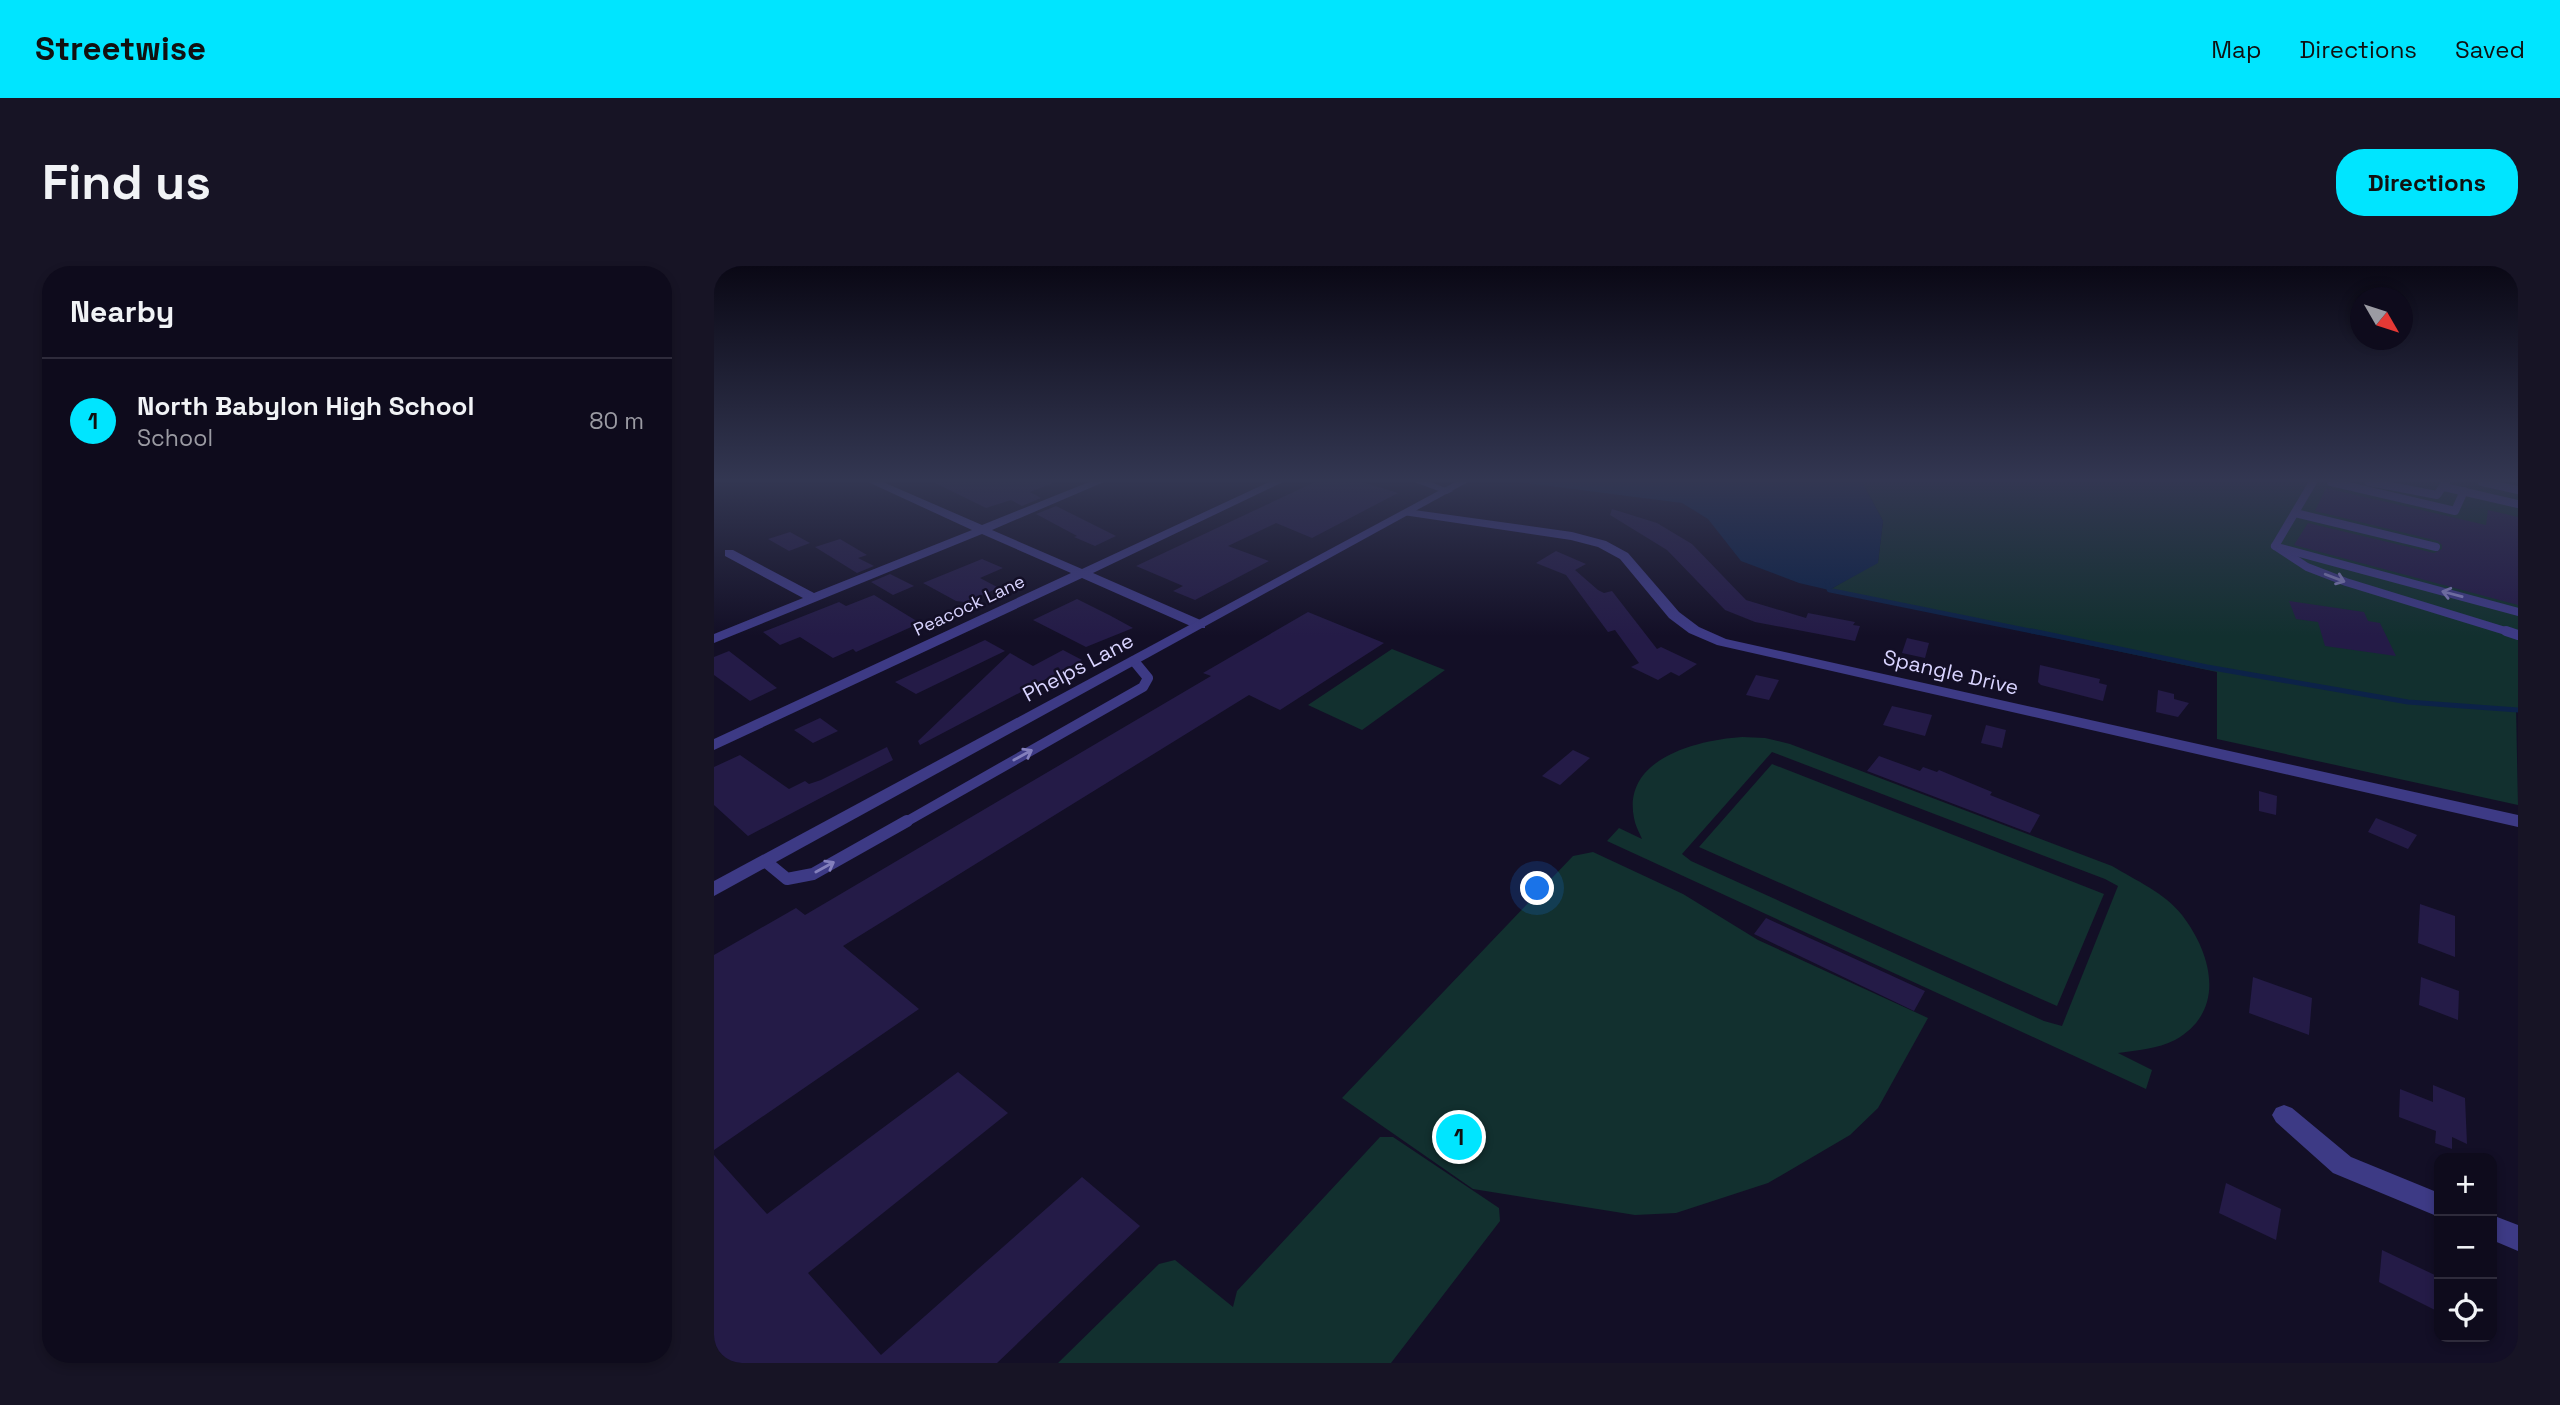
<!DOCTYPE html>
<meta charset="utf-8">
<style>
:root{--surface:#0e0b1c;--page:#171425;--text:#f1f3f6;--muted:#9b9ba3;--line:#2e2b3b;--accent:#00e5ff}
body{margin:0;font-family:"Space Grotesk",sans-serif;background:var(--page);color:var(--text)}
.controls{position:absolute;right:21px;bottom:21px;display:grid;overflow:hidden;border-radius:14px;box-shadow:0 4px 10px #0003}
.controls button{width:63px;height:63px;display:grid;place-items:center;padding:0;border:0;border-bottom:2px solid var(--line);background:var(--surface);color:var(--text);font:35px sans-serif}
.compass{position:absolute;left:1636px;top:21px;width:63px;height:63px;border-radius:50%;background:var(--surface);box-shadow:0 4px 10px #0003;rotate:129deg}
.you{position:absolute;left:824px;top:623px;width:24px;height:24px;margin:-18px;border:5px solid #fff;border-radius:50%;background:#1a73e8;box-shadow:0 0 0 10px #1a73e833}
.badge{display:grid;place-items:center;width:46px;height:46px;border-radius:50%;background:var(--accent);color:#111;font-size:23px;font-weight:700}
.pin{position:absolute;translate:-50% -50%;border:4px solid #fff;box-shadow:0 2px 7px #0006}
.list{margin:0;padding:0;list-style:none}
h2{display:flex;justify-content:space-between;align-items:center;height:91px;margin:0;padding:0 28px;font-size:30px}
h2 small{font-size:23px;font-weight:400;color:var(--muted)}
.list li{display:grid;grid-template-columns:46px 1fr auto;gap:21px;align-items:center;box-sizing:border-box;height:126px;padding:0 28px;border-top:2px solid var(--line)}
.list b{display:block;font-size:26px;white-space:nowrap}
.list p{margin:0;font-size:23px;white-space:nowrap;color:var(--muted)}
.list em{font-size:23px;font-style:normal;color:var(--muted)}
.icon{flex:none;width:38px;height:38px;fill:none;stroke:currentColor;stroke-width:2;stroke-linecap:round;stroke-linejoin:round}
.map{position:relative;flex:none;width:1804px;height:1097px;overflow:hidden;border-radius:28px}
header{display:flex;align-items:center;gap:42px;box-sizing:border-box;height:98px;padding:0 35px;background:var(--accent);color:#111}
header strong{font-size:33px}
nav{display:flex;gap:38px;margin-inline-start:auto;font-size:24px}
.intro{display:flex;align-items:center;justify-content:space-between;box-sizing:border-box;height:168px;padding:0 42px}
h1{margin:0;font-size:49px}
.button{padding:18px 32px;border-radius:28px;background:var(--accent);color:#111;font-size:24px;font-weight:700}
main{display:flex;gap:42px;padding:0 42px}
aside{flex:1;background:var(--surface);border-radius:28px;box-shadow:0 4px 10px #0003}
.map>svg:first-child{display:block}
.green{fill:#12302f;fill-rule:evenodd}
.water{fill:#0c2248}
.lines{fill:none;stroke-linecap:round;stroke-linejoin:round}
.stream-far1{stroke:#0c2248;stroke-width:4.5}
.stream{stroke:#0c2248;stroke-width:5}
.building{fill:#241b47}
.service-far2{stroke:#3d3a85;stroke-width:8}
.service-far1{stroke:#3d3a85;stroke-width:10}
.service{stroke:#3d3a85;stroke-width:12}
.minor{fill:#3d3a85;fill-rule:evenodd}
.tertiary{fill:#3d3a85;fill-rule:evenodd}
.oneway{stroke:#837fbc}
.labels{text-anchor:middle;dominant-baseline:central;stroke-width:5;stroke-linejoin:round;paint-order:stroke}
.far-street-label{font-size:18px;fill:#d9d4ff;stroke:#130f26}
.street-label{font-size:21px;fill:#d9d4ff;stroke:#130f26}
</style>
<header>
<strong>Streetwise</strong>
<nav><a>Map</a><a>Directions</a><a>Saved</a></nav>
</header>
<div class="intro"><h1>Find us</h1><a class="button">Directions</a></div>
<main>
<aside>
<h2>Nearby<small></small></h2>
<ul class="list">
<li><span class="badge">1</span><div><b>North Babylon High School</b><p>School</p></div><em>80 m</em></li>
</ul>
</aside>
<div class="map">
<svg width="1804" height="1097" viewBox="0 0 1804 1097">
<rect width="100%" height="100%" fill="#130f26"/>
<g class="green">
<polygon points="1148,216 1804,216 1804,442 1802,442 1804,539 1503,473 1503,406 1115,324 1164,296 1169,255"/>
<polygon points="678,383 731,404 648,464 594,439"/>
<path d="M 1028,471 L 1051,472 L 1076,478 L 1398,600 C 1421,614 1451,627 1468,649 C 1498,688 1513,745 1461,774 C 1443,783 1424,784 1404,787 L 1438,804 L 1432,823 L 893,575 L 905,562 L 928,573 C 925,566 921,559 920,552 C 908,492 984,474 1028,471 ZM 1058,486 L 1391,613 L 1404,620 L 1348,760 L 1330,755 L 977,595 L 968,588 Z"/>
<polygon points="1058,498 1390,628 1343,740 985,581"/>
<polygon points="879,586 969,628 1044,674 1214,752 1164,842 1136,869 1054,917 962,947 921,949 759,923 628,832 859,590"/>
<polygon points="666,871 679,871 785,942 786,955 677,1097 344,1097 445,998 461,994 519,1041 523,1025"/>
</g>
<polygon class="water" points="804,216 1148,216 1169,255 1164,297 1115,324 1085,317 1027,295 994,253 968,237"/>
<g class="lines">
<polyline class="stream-far1" points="1113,316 1115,324 1327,367"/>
<polyline class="stream" points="1318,365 1493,401 1694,436 1804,444"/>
</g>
<g class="building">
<polygon points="219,216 339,216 339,217 316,226 327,232 308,240 297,234 272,242"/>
<polygon points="601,216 648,216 684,227 598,272 562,257 514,280 555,295 481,334 459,325 469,320 422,300"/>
<polygon points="1612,222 1772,259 1774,244 1804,251 1804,339 1580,279 1594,257 1720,287 1728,283 1728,279 1724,275 1601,245"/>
<polygon points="342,240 402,270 381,280 360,271 363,270 322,248"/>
<polygon points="898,243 943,257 978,278 1032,334 1092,352 1094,347 1141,356 1139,359 1146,360 1141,375 1041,356 1011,344 953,284 896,249"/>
<polygon points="76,266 96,277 75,285 54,273"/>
<polygon points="126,273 153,289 144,292 160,300 143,307 101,281"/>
<polygon points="842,285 872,298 861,304 884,324 890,327 898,325 943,383 947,381 983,398 965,410 957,406 944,414 917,401 925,397 901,364 894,366 852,309 822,297"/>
<polygon points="268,293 289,302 266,312 285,322 250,336 242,335 209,317"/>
<polygon points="176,308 200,320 179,329 157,316"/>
<polygon points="160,329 206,357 142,386 139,383 119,392 86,371 66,379 49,366 125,336 132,340"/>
<polygon points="363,333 397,350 419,362 372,381 319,354"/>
<polygon points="1575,335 1650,346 1654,355 1666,357 1682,390 1611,380 1604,356 1582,353"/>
<polygon points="594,346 670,377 566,444 535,429 129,680 205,743 0,884 0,689 82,642 91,649 497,410 489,407"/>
<polygon points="1193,372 1215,377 1211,392 1188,387"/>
<polygon points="271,374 291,385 202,428 181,416"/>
<polygon points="349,384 368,394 206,479 204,475 296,387 319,400"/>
<polygon points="15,385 63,422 36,435 0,409 0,391"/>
<polygon points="1326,399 1386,413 1385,417 1393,419 1389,435 1327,419 1324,416"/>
<polygon points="1042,409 1065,414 1055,434 1032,429"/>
<polygon points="1444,424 1460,428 1460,433 1475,437 1464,451 1442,446"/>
<polygon points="1178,440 1218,449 1211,470 1169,459"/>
<polygon points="106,452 124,465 99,477 80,464"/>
<polygon points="1272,459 1292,464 1288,482 1267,477"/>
<polygon points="173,481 179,494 34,570 0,539 0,501 26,489 75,523 91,515 95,518 107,514"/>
<polygon points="859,484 876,492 846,519 828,510"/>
<polygon points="1165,490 1206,505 1209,501 1223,506 1225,504 1278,526 1276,529 1326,549 1316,567 1153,505"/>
<polygon points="1545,525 1563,530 1562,549 1545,545"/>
<polygon points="1662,552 1687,562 1703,569 1694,583 1654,566"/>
<polygon points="1706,638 1741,650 1741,691 1704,677"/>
<polygon points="1052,652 1211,725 1200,745 1040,668"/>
<polygon points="1539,711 1598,732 1595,769 1535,747"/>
<polygon points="1707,711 1745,725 1744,754 1705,739"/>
<polygon points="244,806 294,847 94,1007 167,1089 368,911 426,960 283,1097 0,1097 0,889 53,948"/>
<polygon points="1719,819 1751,832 1753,878 1738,871 1738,883 1721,877 1722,865 1685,851 1686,823 1719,836"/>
<polygon points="1512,917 1567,943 1562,974 1505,947"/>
<polygon points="1668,984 1725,1011 1725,1040 1723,1039 1723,1045 1665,1016"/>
</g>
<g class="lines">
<g class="service-far2">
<polyline points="1617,216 1741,245 1750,225"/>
<polyline points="1655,216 1723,229 1732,216"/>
<polyline points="1768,216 1804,224"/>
<polyline points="1730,221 1804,238"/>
<polyline points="1581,247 1722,281"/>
<polyline points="1561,280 1593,301 1632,316 1798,367"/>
<polyline points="1561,280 1599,216"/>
<polyline points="1567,282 1804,346"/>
</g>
<g class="service-far1">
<polyline points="1792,365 1804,369"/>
<polyline points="190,557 429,421 434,412 420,395"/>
</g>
<polyline class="service" points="51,595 73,613 99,608 193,555"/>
<g class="minor">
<polygon points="154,216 169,216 268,259 375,216 390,216 278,264 368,303 555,216 569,216 379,307 491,356 491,362 481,362 368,312 0,484 0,473 357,307 268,268 0,377 0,368 89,332 11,290 11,284 19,284 100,327 258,264"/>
<polygon points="700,216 717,216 739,225 733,228"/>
<polygon points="693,243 858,266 892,275 914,287 965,346 985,361 1012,373 1804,549 1804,561 1003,379 975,367 955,352 906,293 884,281 857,274 689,249 689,245"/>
<polygon points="1570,839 1578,842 1637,891 1725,927 1725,951 1619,907 1562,856 1558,849 1562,842"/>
<polygon points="1778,949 1804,959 1804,985 1778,974"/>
</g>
<polygon class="tertiary" points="741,216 754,216 0,630 0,615"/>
</g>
<defs><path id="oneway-shaft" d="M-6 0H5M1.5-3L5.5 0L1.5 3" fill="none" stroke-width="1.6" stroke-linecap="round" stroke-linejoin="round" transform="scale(1.75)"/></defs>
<g class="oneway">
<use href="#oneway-shaft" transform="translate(1621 312) rotate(21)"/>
<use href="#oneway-shaft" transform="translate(1738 328) rotate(-165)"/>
<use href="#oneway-shaft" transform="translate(309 489) rotate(-29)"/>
<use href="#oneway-shaft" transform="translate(111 601) rotate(-29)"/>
</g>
<linearGradient id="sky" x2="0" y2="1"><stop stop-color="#0a0815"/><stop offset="0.58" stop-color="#333752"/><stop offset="1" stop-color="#333752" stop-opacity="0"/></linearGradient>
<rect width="1804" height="370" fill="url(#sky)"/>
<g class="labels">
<g class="far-street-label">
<text transform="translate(255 339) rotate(-25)">Peacock Lane</text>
</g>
<g class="street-label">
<text transform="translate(364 401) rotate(-28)">Phelps Lane</text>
<text transform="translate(1237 406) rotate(13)">Spangle Drive</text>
</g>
</g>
</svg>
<div class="controls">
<button>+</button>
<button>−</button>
<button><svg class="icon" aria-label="locate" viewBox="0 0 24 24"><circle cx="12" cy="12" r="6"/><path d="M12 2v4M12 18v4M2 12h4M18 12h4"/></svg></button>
</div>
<svg class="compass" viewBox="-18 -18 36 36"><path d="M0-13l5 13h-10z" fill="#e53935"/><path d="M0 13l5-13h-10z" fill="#9b9ba3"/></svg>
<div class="you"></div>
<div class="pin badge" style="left:745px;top:871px">1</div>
</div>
</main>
